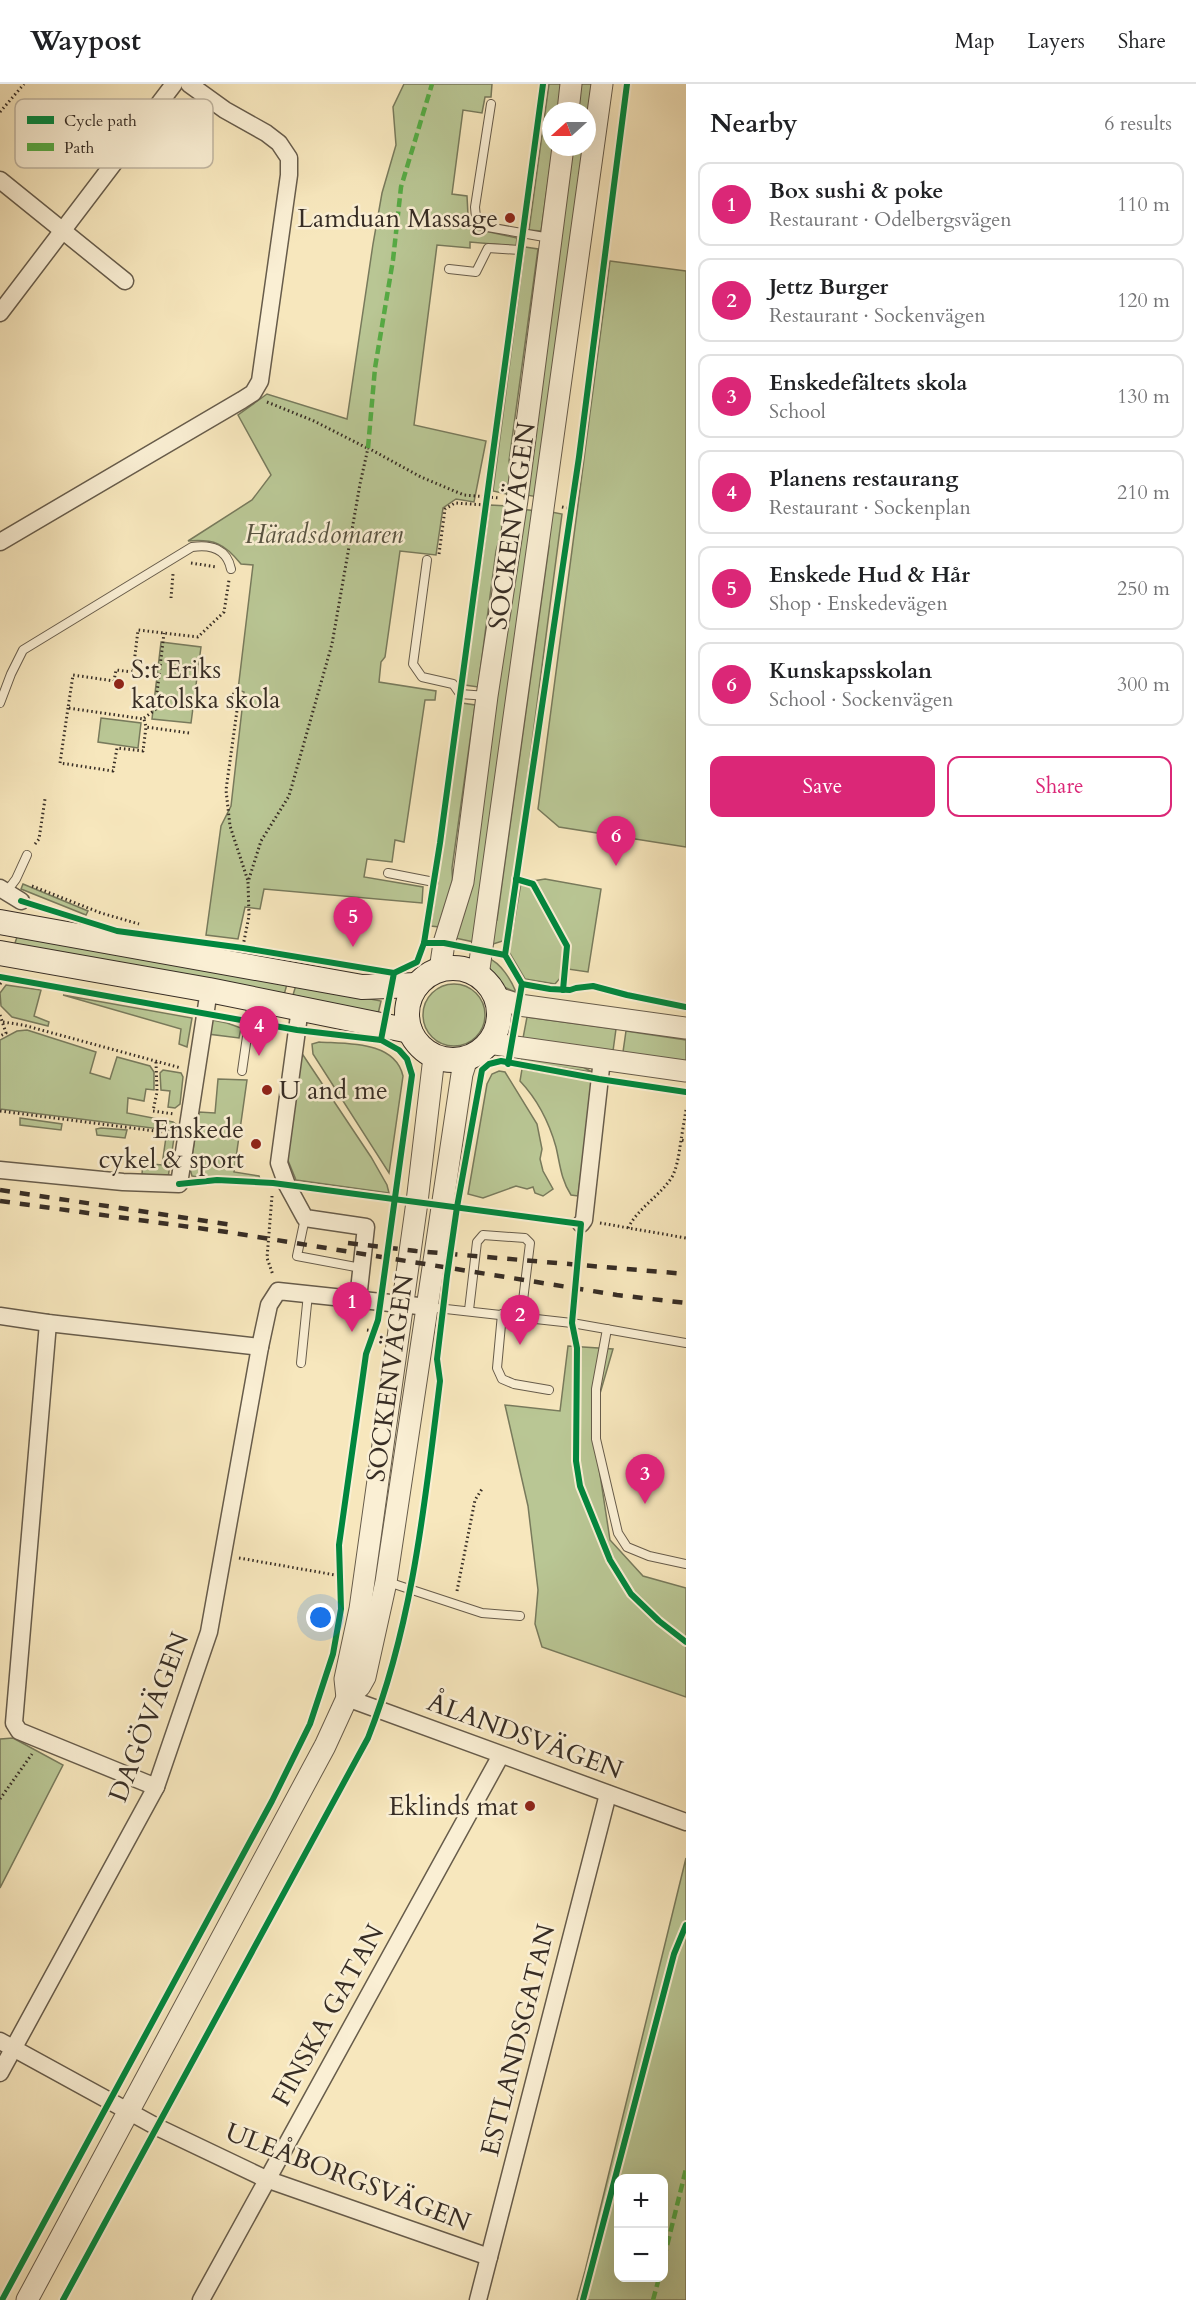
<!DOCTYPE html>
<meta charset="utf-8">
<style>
:root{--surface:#fff;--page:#f2f2f2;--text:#202124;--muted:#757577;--line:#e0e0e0;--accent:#db2777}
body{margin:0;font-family:Cardo,serif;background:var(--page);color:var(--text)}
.controls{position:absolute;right:18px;bottom:18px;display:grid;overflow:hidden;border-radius:12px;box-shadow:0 6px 24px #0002}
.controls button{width:54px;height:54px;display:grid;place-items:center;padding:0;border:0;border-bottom:2px solid var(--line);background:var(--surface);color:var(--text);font:30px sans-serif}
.compass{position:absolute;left:542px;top:18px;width:54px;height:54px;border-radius:50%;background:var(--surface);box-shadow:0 6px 24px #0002;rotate:249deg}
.you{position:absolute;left:321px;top:1534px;width:21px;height:21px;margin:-15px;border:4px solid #fff;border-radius:50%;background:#1a73e8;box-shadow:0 0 0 9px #1a73e833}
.badge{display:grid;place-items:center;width:39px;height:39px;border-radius:50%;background:var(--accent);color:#fff;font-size:20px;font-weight:700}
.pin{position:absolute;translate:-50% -50px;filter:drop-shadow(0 2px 3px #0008)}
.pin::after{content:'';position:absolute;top:32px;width:21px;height:18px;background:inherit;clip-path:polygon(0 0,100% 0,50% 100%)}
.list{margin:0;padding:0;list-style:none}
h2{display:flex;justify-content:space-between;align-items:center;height:78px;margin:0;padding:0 24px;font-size:26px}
h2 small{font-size:20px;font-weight:400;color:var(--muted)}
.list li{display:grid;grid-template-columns:39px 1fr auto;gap:18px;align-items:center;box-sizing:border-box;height:84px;margin:0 12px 12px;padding:0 12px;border:2px solid var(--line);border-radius:12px}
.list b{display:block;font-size:22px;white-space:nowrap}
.list p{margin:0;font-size:20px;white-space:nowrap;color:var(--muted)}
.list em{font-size:20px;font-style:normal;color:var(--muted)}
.actions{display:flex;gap:12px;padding:18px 24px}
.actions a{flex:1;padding:14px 0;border:2px solid var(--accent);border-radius:12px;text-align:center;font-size:21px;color:var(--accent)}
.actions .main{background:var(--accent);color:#fff}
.map{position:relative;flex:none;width:686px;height:2216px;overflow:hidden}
header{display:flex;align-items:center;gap:36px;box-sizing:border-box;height:84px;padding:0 30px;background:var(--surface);border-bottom:2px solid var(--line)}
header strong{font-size:28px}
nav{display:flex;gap:33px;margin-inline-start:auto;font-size:21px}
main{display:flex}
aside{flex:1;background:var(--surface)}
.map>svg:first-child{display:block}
.green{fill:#b9c694;stroke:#787a5c;stroke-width:1.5;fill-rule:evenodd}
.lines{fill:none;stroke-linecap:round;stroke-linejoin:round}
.service-casing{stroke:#675c4b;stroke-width:10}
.minor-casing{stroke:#675c4b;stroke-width:19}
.tertiary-casing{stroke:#675c4b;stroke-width:23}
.secondary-casing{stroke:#372d25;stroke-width:26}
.path{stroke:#372d25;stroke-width:3;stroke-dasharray:1.5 3;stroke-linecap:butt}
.service{stroke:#faefd4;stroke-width:8}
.minor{stroke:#faefd4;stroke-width:16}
.tertiary{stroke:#faefd4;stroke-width:21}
.secondary{stroke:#faefd4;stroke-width:24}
.rail{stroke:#372d25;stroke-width:4.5;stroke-dasharray:10 10;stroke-linecap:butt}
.quiet{stroke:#55ab44;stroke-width:4.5;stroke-dasharray:9 4.5;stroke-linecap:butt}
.cycleway-casing{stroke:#faefd4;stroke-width:10}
.cycleway{stroke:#00873e;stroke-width:6}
.poi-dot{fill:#8f2418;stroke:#faefd4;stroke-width:2}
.labels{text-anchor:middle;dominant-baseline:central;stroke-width:5;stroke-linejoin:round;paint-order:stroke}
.poi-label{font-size:26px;fill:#372d25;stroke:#faefd4;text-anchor:end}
.street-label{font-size:26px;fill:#372d25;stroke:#faefd4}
.park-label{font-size:26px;font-style:italic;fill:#585341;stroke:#faefd4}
.key{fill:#faefd4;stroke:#c0b5a0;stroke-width:1.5}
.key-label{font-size:16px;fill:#372d25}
</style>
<header>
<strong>Waypost</strong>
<nav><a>Map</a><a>Layers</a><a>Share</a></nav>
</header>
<main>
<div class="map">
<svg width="686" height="2216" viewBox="0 0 686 2216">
<rect width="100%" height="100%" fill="#f7e7bd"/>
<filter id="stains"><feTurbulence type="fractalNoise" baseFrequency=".00333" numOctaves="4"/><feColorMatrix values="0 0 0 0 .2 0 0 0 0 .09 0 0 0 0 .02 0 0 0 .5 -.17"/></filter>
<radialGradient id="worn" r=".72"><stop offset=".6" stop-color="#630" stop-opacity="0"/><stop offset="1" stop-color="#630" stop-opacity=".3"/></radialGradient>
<g class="green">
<path d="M 404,0 L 492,0 L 491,13 L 485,13 L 482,29 L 463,26 L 452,110 L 467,112 L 468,131 L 476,145 L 517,154 L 516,162 L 470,158 L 470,164 L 437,161 L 414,341 L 486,357 L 474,418 L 456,415 L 443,424 L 436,471 L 400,467 L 385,573 L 381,578 L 379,598 L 436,607 L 435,616 L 425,616 L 404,758 L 395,756 L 392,778 L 367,775 L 364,793 L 423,803 L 422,819 L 264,805 L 260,825 L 245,823 L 238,855 L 206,851 L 221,742 L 231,722 L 244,608 L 238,606 L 253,481 L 241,480 C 224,459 214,455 188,457 L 252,416 L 271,391 L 238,331 L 267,310 L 347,335 L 373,160 L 382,109 L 396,61 L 393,23 Z"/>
<polygon points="549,0 562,0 558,27 551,27 551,63 553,63 541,147 529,146"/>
<polygon points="581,0 594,0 587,49 587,27 577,27"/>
<polygon points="572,63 585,63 538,413 526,411"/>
<polygon points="525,163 538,165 509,377 513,395 511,411 493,407"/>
<polygon points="610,177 686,187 686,763 559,743 538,725"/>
<path d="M 490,421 L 508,422 C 507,438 500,451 496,467 L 478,603 L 465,601 Z"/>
<polygon points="521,425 536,427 474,858 455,854"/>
<polygon points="546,427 562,430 506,856 493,860 492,844 497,836 549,462 544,439"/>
<polygon points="161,558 201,563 191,639 152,635"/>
<polygon points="462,619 475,621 452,784 453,806 439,843 431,842"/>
<polygon points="101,634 141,639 138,664 98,658"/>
<polygon points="545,795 601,805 588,888 568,885 555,900 525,895 509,868 521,799"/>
<polygon points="23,800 88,827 86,831 21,805"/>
<polygon points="17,853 287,900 284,911 14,862"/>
<path d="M 488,874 C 501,879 511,896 516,908 C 496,901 491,895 486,875 Z"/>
<circle cx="454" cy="931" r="31"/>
<polygon points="6,901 41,906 34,932 49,938 48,942 12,933 1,922 0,909"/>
<polygon points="296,901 381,917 378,930 293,911"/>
<polygon points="63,911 192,934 187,963 179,960 181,945"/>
<polygon points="527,933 616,945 613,967 523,954"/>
<polygon points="212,936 227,939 241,944 239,954 208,950"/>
<polygon points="27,946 96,968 90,989 110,995 117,973 150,982 154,988 154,1006 146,1005 144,1017 128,1014 127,1029 173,1038 178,1042 176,1047 0,1025 0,956 17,947"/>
<polygon points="626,947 686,956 686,978 623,968"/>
<path d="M 319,958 C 348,960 395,957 403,992 L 389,1089 L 313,970 L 312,960 Z"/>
<polygon points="301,968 371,1073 387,1101 389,1109 296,1096 287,1074"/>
<polygon points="522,973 583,983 592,988 521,978"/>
<path d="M 522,985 L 593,997 L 578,1112 L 571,1111 C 561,1096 560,1080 556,1063 C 549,1038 537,1015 520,997 Z"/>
<polygon points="163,986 181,989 183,993 180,1020 175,1024 168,1023 170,1007 161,1006 160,989"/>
<polygon points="499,987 505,988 537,1040 542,1065 540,1075 543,1087 553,1105 543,1112 535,1109 533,1103 527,1105 516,1102 483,1114 468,1110 487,1000 492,990"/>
<path d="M 218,995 L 247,996 L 234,1088 L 259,1092 L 260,1095 C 237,1094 213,1097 192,1092 L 190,1085 L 199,1028 L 215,1029 Z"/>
<polygon points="20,1034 62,1040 61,1046 20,1041"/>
<polygon points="101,1044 127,1046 125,1054 97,1051 96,1045"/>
<polygon points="166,1053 174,1054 168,1094 142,1090 143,1079 162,1081"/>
<polygon points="568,1262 613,1265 599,1313 599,1384 610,1456 643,1492 686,1504 686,1613 542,1563 535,1540 538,1506 528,1422 505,1321 560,1327"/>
<polygon points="13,1654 63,1681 0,1804 0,1655"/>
<path d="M 686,1774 L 686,2216 L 577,2216 L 585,2187 ZM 664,2094 L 664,2194 L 618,2194 L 618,2094 Z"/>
</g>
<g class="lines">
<g class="service-casing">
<g id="service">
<polyline points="491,20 475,123 476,134 482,142 550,154"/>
<polyline points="449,185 476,188 488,164 520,166"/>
<polyline points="427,476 413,580 422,593 453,600 460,610 487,612"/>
<path d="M 0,619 L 11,590 L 23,566 L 192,463 C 211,460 227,465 231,485"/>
<polyline points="388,789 434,798"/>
<polyline points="7,807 16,795 27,771"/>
<polyline points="242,987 252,918"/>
<polyline points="305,1134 297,1172 361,1184"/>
<polyline points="428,1223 572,1239 686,1259"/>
<polyline points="469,1226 477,1158 483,1151 525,1154 530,1159 521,1233"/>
<polyline points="502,1230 497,1284 502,1295 514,1300 549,1306"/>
<polyline points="607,1245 596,1305 596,1355 618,1449 627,1463 649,1472 686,1480"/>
<polyline points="301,1279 308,1210"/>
<polyline points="388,1498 482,1529 520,1532"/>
</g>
</g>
<g class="minor-casing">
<g id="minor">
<polyline points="0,96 125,197"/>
<polyline points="0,229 174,0"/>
<polyline points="0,458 242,316 253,309 260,297 289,91 289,74 279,59 266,49 225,26 189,0"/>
<polyline points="0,804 21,817"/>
<polyline points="300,924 279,1079 287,1101 305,1134 366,1143 358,1215"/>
<polyline points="0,1086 123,1098 179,1100 209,906"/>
<polyline points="581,1140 584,1136 602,975"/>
<polyline points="0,1232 48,1239 260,1263 269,1221 278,1207 428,1223"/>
<polyline points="48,1239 14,1639 19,1647 156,1703"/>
<polyline points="347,1614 686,1738"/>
<polyline points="0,1957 157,2043 266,2095 489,2173"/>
<polyline points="0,1989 156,1703 209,1548 260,1263"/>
<polyline points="201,2216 501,1671"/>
<polyline points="478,2216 608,1710"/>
</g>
</g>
<g class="tertiary-casing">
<g id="tertiary">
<polyline points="568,27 571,0"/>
<polyline points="440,886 444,859 463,798 487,612 517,416 563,63"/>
<polyline points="478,892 602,0"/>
<polyline points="495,913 519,921 686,944"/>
<polyline points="488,959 686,987"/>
<polyline points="347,1614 345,1595 360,1525 417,1118 434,973"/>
<polyline points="27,2216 325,1662 347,1614 360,1602 365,1593 386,1498 462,990 467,974"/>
</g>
</g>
<g class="secondary-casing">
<g id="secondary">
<polyline points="0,838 362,903 417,901"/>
<polyline points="0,869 209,906 410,947"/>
<circle cx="453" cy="930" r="46"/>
</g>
</g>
<g class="path">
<polyline points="0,28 24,0"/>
<polyline points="267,318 314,337 367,364"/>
<polyline points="562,423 571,425"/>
<polyline points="439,470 445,425 455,419 485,421"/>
<polyline points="191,479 217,483"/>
<polyline points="171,514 173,490"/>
<polyline points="232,610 239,612 226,706 230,742 248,797"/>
<polyline points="68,624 60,679 113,687 117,664 143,667 146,643"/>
<polyline points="144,634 155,626 164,549"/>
<polyline points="189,649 146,643 144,635 68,624 73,591 114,597 116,586 133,588 138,546 198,553 224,528 229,496"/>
<polyline points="35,760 39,755 45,715"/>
<polyline points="32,802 101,829 139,840"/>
<polyline points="243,862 249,832 248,798 261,757 289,712 332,560 360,400 368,364 421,393 464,411 499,414"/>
<polyline points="0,900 5,894"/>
<polyline points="0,931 6,949 0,952"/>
<polyline points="3,938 23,941 181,984"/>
<polyline points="156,978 157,1008 153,1027 174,1030"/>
<polyline points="686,1026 681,1056 686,1057"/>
<polyline points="0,1027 171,1049"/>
<polyline points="272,1112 267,1174 273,1191"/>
<polyline points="600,1139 686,1154"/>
<path d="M 628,1144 C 639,1123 660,1112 672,1093 C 678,1081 679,1069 681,1056"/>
<polyline points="367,1246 380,1248"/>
<polyline points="239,1474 341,1492"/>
<polyline points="457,1507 475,1416 482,1405"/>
<polyline points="0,1715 32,1670"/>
</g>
<use href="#service" class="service"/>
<use href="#minor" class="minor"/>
<use href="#tertiary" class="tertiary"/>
<use href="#secondary" class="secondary"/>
<g class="rail">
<polyline points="0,1106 233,1141"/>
<polyline points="0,1117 227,1148 617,1211 686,1219"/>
<polyline points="348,1159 416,1167 686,1190"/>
</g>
<g class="quiet">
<polyline points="368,364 375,284 393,176 401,103 432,0"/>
<polyline points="664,2174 686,2085"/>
<polyline points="653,2216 659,2194"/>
</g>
<g class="cycleway-casing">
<g id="cycleway">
<polyline points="516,795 533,800 567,862 563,906"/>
<polyline points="21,817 117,847 243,864 394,889"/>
<polyline points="424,859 444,859 505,871"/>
<polyline points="0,893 297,946 381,956 399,966 407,975 412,991 378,1236 366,1270 339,1461 341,1525 333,1570 310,1640 272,1717 2,2216"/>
<polyline points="522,900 550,905 570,906 576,904 593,902 627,911 686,923"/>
<polyline points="381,956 394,889 417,878 424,859 440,759 543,0"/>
<polyline points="508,980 522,900 505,871 579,373 627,0"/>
<polyline points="179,1100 217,1096 273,1099 581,1140 572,1239 577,1264 576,1377 580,1402 610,1476 631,1510 659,1537 686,1558"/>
<path d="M 63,2216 L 368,1654 C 413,1540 425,1417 440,1297 L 437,1275 L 447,1192 L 457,1123 L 482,986 L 489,980 L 501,977 L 599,995 L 686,1008"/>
<polyline points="583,2216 674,1870 686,1841"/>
</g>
</g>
<use href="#cycleway" class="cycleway"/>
</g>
<g class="poi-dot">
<circle cx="510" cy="134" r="6"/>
<circle cx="119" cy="600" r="6"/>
<circle cx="267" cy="1006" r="6"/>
<circle cx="256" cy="1060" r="6"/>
<circle cx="530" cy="1722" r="6"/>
</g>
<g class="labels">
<g class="poi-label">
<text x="498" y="134">Lamduan Massage</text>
<text x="131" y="585" text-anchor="start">S:t Eriks<tspan x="131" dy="30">katolska skola</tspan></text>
<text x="279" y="1006" text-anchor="start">U and me</text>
<text x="244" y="1045">Enskede<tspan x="244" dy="30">cykel &amp; sport</tspan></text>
<text x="518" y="1722">Eklinds mat</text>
</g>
<g class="street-label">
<text transform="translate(512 442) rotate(-82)">SOCKENVÄGEN</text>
<text transform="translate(390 1294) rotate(-82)">SOCKENVÄGEN</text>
<text transform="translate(149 1633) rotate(-69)">DAGÖVÄGEN</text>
<text transform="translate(525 1652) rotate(20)">ÅLANDSVÄGEN</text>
<text transform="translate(328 1931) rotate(-61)">FINSKA GATAN</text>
<text transform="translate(518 1956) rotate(-76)">ESTLANDSGATAN</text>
<text transform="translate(348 2093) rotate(21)">ULEÅBORGSVÄGEN</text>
</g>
<g class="park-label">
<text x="324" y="450">Häradsdomaren</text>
</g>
</g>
<rect x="15" y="15" width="198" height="69" rx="9" class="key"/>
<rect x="27" y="32" width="27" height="8" fill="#00873e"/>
<rect x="27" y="59" width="27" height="8" fill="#55ab44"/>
<g class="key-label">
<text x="64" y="42">Cycle path</text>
<text x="64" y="69">Path</text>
</g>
<rect width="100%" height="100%" filter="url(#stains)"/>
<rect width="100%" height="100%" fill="url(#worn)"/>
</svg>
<div class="controls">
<button>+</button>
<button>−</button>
</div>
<svg class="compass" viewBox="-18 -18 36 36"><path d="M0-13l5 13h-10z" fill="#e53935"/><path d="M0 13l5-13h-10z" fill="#757577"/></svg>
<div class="you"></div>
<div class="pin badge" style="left:352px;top:1248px">1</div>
<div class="pin badge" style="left:520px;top:1261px">2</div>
<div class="pin badge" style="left:645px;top:1420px">3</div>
<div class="pin badge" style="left:259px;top:972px">4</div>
<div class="pin badge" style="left:353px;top:863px">5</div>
<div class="pin badge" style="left:616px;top:782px">6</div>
</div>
<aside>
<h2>Nearby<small>6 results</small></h2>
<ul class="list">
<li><span class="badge">1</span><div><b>Box sushi &amp; poke</b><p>Restaurant · Odelbergsvägen</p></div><em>110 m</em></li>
<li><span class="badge">2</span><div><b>Jettz Burger</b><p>Restaurant · Sockenvägen</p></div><em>120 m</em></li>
<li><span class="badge">3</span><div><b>Enskedefältets skola</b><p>School</p></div><em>130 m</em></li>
<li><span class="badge">4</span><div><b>Planens restaurang</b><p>Restaurant · Sockenplan</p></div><em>210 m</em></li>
<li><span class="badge">5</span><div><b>Enskede Hud &amp; Hår</b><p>Shop · Enskedevägen</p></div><em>250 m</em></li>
<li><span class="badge">6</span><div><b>Kunskapsskolan</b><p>School · Sockenvägen</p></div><em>300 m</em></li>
</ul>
<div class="actions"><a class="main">Save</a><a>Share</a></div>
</aside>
</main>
